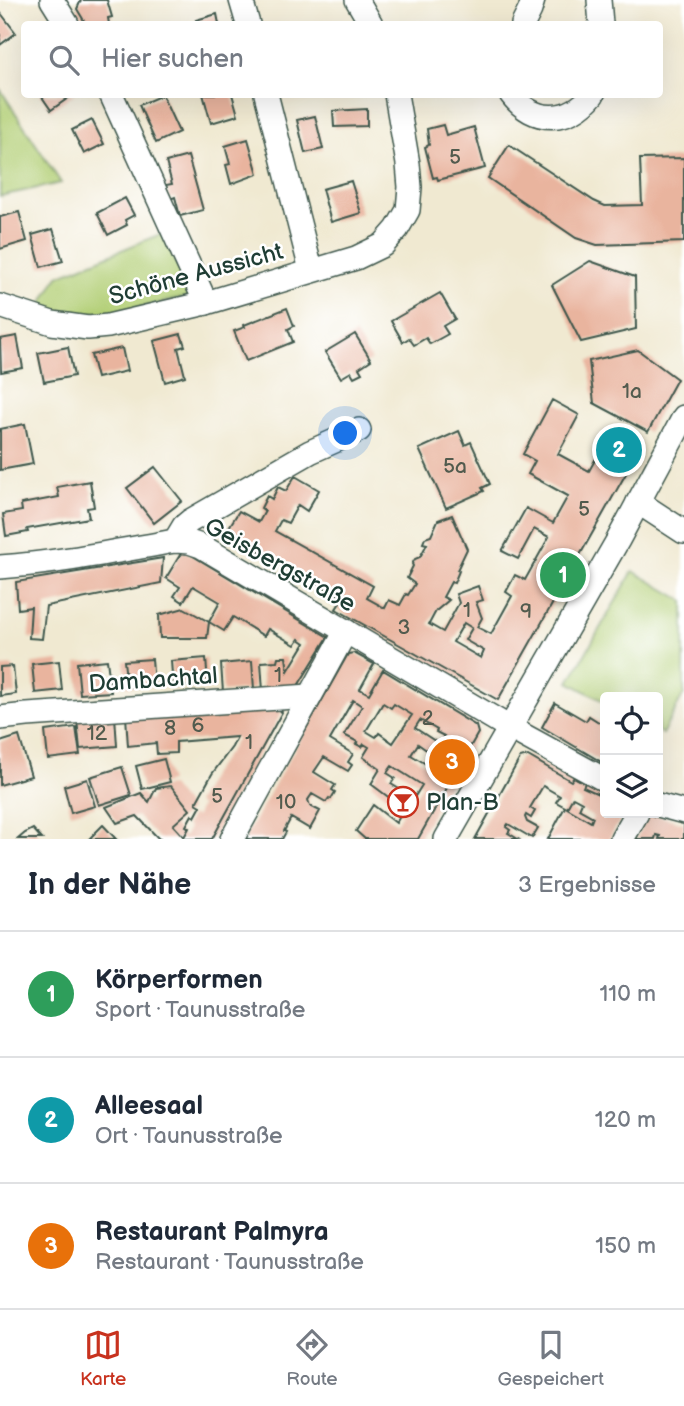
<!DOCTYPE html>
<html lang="de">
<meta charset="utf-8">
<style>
:root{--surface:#fff;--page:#f6f6f7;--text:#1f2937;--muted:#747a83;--line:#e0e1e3;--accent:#c8321e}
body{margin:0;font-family:"Balsamiq Sans",sans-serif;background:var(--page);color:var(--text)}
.controls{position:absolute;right:21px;bottom:21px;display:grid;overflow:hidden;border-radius:7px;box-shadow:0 7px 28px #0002}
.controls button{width:63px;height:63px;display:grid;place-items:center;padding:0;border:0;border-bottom:2px solid var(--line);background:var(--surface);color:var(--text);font:35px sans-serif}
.you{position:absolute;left:346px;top:434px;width:24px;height:24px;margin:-18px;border:5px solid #fff;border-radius:50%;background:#1a73e8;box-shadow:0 0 0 10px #1a73e833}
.badge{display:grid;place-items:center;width:46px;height:46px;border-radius:50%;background:var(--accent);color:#fff;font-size:23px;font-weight:700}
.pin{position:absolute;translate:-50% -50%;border:4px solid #fff;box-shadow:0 2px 7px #0006}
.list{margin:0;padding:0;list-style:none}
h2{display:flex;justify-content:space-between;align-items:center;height:91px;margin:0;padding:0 28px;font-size:30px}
h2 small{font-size:23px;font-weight:400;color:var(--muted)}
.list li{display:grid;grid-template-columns:46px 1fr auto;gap:21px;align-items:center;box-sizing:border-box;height:126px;padding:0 28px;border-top:2px solid var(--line)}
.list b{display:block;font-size:26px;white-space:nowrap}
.list p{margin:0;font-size:23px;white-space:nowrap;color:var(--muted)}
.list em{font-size:23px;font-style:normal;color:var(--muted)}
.icon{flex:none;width:38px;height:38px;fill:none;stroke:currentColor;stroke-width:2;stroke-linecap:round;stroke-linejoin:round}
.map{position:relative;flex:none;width:684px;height:839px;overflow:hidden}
.search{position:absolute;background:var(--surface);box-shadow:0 7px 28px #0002;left:21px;right:21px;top:21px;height:77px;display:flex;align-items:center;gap:18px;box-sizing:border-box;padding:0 24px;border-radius:7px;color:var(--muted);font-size:26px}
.sheet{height:469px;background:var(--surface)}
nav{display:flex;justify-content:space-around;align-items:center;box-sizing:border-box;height:98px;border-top:2px solid var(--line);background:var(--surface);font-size:19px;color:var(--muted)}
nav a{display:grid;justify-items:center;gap:4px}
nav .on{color:var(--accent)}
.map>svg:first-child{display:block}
.green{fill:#b2cf76;stroke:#688655;stroke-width:2}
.building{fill:#e9b49e;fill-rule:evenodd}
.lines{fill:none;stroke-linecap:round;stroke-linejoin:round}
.minor-casing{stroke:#3e574c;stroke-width:26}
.minor{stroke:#fff;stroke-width:23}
.labels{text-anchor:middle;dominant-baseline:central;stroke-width:5;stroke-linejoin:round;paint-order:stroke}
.number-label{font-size:21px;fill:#525b4e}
.street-label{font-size:24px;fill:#1f3d34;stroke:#fff}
.poi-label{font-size:24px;fill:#1f3d34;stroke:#fff;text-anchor:start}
</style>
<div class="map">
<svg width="684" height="839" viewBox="0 0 684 839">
<rect width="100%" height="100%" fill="#fff"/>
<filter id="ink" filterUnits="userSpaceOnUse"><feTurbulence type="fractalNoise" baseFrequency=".0143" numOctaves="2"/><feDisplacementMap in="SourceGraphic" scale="14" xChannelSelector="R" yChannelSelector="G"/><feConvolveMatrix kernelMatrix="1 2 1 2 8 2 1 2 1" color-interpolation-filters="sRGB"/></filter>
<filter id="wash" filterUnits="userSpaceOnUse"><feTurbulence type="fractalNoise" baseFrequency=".00686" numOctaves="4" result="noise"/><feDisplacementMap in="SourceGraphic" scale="28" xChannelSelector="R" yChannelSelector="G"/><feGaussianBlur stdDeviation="1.57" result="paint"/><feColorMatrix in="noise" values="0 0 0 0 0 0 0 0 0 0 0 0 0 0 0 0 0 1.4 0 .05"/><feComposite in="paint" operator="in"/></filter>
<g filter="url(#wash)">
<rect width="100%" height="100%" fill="#f0e9d1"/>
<g class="green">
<polygon points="0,89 61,183 0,196"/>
<polygon points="163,233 190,294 188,297 87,319 52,312 42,307 43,302 58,276"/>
<polygon points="633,571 684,601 684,694 662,734 658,731 658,697 605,697 605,702 569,682"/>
</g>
<g id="blocks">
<g class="building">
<polygon points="81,0 107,0 112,17 108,18 109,24 86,24 77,9"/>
<polygon points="0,12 16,33 0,45"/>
<polygon points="217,14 219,24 197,24 196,20"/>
<polygon points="40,94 74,94 51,110"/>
<polygon points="203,94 232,94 238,115 211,123"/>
<polygon points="162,95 179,132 156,143 139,105"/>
<polygon points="367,109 367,126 334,127 333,111"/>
<polygon points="315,116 323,149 305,153 297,120"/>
<polygon points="92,120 104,144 84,154 72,130"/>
<polygon points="443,125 446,135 474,127 485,168 438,180 437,177 433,178 425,147 429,145 427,129"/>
<polygon points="248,139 258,174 231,184 226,165 230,164 225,146"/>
<polygon points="509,145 594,201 605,206 642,205 640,159 684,158 684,242 597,245 576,238 488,178"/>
<polygon points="188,156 203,210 180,216 175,197 170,199 166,185 172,184 166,162"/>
<polygon points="351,181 361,213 331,222 322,189"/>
<polygon points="125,198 134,215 125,220 127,225 108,235 97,213"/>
<polygon points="19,212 27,241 0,249 0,217"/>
<polygon points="53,229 63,261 41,267 32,235"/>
<polygon points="590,261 635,277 636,329 581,342 552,285"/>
<polygon points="440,293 455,319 443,326 448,334 430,344 426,338 414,345 409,338 403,342 391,321"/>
<polygon points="287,308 294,326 288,329 293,342 246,361 234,331 245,327 244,325"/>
<polygon points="181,334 185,346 178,348 185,376 165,382 154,341"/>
<polygon points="355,334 371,360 359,368 362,373 354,377 351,372 341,378 325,352"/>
<polygon points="17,336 23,368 1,372 0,339"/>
<polygon points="68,347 74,376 44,382 38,353"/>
<polygon points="122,348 127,371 97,378 91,355"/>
<polygon points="638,350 677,379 648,432 594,403 589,361"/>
<path d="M 552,400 L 579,415 L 558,454 L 589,471 L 611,431 L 641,447 L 498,700 L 336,609 L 343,598 L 226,532 L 239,511 L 259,522 L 265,511 L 261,508 L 267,496 L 272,499 L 278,487 L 286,491 L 295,476 L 319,490 L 307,511 L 298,505 L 288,523 L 281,520 L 275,531 L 373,586 L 367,598 L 385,608 L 389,600 L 400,605 L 406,594 L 408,595 L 415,584 L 407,578 L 413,566 L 412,564 L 415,559 L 420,557 L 427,544 L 423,543 L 425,538 L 431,536 L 438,520 L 452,515 L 467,549 L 457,570 L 459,571 L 454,583 L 451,582 L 443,597 L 449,600 L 436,611 L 429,624 L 443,632 L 459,603 L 456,594 L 478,586 L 483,600 L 476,602 L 482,618 L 477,627 L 491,634 L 512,596 L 506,592 L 515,575 L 525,580 L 549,537 L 534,529 L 518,559 L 502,551 L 526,508 L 553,523 L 568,496 L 528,474 L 535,461 L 523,454 ZM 464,623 L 472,628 L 465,640 L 484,651 L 481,658 L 453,642 Z"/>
<polygon points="25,424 33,464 0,470 0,429"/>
<polygon points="459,431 465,445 471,442 490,484 482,488 484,491 446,508 419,449"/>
<polygon points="155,467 182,501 154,523 127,488"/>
<polygon points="90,481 94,507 87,508 89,518 27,529 28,532 6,536 3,514 22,511 21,504 59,497 57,487"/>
<polygon points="183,550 328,637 296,689 263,691 261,662 277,661 278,657 286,657 288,671 305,643 299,639 295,645 268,629 264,636 233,617 224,631 209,622 220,602 193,586 183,602 174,596 180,587 166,578"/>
<polygon points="163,558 161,583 46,606 42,639 29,638 31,607 18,609 16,582"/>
<polygon points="184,608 209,622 207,638 160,638 159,615"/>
<path d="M 354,653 L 374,664 L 360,689 L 369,694 L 383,670 L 476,726 L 478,733 L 418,839 L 365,839 L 356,831 L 373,805 L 396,823 L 402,813 L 396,810 L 399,805 L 371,784 L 380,769 L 363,757 L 369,747 L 364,744 L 362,747 L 356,744 L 358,742 L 344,735 L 362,706 L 353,700 L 330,740 L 353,754 L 348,762 L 352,765 L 348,771 L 324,757 L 314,772 L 335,785 L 332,790 L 335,792 L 331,799 L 329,798 L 326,802 L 312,794 L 308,800 L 310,806 L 320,811 L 310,829 L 291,818 L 284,831 L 286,832 L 282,839 L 244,839 L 348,654 ZM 383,703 L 391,708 L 394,704 L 412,715 L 393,743 L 379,733 L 376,737 L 366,731 ZM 420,720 L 437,730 L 436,732 L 444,736 L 440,742 L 439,741 L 438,743 L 415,728 ZM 418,744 L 432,754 L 426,764 L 411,755 ZM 392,766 L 422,785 L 414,798 L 391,784 L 395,778 L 387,773 Z"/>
<polygon points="206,658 208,684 173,688 171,661"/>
<polygon points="152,659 154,685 127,687 124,661"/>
<polygon points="107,660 111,692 80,694 77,663"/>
<polygon points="59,661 62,690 35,693 32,664"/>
<polygon points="252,661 254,689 223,692 221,664"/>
<polygon points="13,666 16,694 0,696 0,667"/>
<polygon points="555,703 586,721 589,716 605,726 605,764 542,727"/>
<polygon points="272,705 282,712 212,839 159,839 137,816 117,823 106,807 141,793 149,802 156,788 171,786 190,810 173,825 184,837 189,828 186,826 192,815 195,817 201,806 196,803 212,774 232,747 237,737 176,742 176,753 157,754 156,743 128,746 126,716"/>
<polygon points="115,716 117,746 80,749 77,719"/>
<polygon points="76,727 80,755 48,759 45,731"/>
<polygon points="19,736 31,776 0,785 0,742"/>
<path d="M 528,756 L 571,781 L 574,777 L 585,783 L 583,787 L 605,797 L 605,813 L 627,813 L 619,822 L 609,839 L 548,839 L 565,807 L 556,802 L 560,796 L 543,786 L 530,808 L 535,811 L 531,818 L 526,815 L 525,817 L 527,822 L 538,828 L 532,838 L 508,824 L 506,827 L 510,830 L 508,833 L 518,839 L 475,839 L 520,758 ZM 573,797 L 582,802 L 579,809 L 593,817 L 591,822 L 567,808 Z"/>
<polygon points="164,759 170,782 142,789 136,766"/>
<polygon points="122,767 131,795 99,805 90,777"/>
<polygon points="87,779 95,806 71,813 64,786"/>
<polygon points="652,814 684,823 684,839 659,839 660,836 656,835 655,839 636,839 647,817"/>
<polygon points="103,825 116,839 89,839"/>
<polygon points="33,829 42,839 18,839 25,833"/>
</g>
</g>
</g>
<g filter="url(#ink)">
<use href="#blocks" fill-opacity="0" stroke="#3e574c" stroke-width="2"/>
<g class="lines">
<g class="minor-casing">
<g id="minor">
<polyline points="52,0 67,24"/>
<polyline points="241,0 248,24"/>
<polyline points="357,0 371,24"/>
<polyline points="599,0 601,24"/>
<polyline points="523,24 530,10 533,0"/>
<polyline points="111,94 206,303"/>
<polyline points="266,94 311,270"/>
<path d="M 511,94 C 534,125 570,123 593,94"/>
<polyline points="0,306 52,323 88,328 108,326 206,303 356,258 383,245 397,229 408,210 410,187 408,164 396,94"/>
<polyline points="638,502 684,532"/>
<polyline points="175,541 184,526 190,521 310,452 359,430"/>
<path d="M 0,567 C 59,563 117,551 175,541 L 189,542 L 201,546 L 510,728 L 605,780"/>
<polyline points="0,718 27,715 310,696"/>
<polyline points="658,805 684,812"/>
<polyline points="232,839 346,631"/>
<polyline points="446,839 618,540 684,417"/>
<polyline points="622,839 637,813"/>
</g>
</g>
<use href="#minor" class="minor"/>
</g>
</g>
<defs>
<g id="bar-ring" transform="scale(1.575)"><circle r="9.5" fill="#fff" stroke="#c8321e" stroke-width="1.5"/><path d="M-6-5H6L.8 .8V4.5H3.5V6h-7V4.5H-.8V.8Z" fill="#c8321e"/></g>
</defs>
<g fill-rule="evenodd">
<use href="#bar-ring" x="403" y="802"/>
</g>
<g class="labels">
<g class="number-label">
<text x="455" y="157">5</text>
<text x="632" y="391">1a</text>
<text x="455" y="466">5a</text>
<text x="584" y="509">5</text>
<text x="467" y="610">1</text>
<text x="526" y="611">9</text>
<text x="404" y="627">3</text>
<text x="278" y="675">1</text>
<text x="428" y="718">2</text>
<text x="198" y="725">6</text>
<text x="170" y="728">8</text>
<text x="97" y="733">12</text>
<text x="249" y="742">1</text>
<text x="217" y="796">5</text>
<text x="286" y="802">10</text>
</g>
<g class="street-label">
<text transform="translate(196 274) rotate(-15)">Schöne Aussicht</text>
<text transform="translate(280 565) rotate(29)">Geisbergstraße</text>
<text transform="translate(153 680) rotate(-4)">Dambachtal</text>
</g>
<g class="poi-label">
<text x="426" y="802">Plan-B</text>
</g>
</g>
</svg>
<div class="controls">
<button><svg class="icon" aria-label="locate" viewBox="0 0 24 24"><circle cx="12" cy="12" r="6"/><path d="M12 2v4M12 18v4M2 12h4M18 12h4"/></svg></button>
<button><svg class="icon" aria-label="layers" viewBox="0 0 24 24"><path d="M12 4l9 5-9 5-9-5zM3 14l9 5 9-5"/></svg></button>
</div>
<div class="you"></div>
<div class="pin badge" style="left:563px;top:575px;background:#2e9e5b">1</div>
<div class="pin badge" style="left:619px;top:450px;background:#0f9aa8">2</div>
<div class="pin badge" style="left:452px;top:762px;background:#e8710a">3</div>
<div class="search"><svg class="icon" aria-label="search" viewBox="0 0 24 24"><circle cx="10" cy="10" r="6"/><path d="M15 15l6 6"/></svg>Hier suchen</div>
</div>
<section class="sheet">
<h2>In der Nähe<small>3 Ergebnisse</small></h2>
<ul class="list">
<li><span class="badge" style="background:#2e9e5b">1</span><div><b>Körperformen</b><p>Sport · Taunusstraße</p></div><em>110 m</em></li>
<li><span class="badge" style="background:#0f9aa8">2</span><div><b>Alleesaal</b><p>Ort · Taunusstraße</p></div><em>120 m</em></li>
<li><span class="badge" style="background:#e8710a">3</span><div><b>Restaurant Palmyra</b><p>Restaurant · Taunusstraße</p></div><em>150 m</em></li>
</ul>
</section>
<nav>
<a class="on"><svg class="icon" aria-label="map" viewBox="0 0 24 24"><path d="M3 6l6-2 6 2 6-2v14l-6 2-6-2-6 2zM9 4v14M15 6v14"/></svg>Karte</a>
<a><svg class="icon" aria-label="directions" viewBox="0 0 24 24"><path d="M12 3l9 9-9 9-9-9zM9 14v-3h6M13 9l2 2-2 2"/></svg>Route</a>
<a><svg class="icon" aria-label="saved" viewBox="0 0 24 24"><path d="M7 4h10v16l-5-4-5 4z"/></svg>Gespeichert</a>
</nav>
